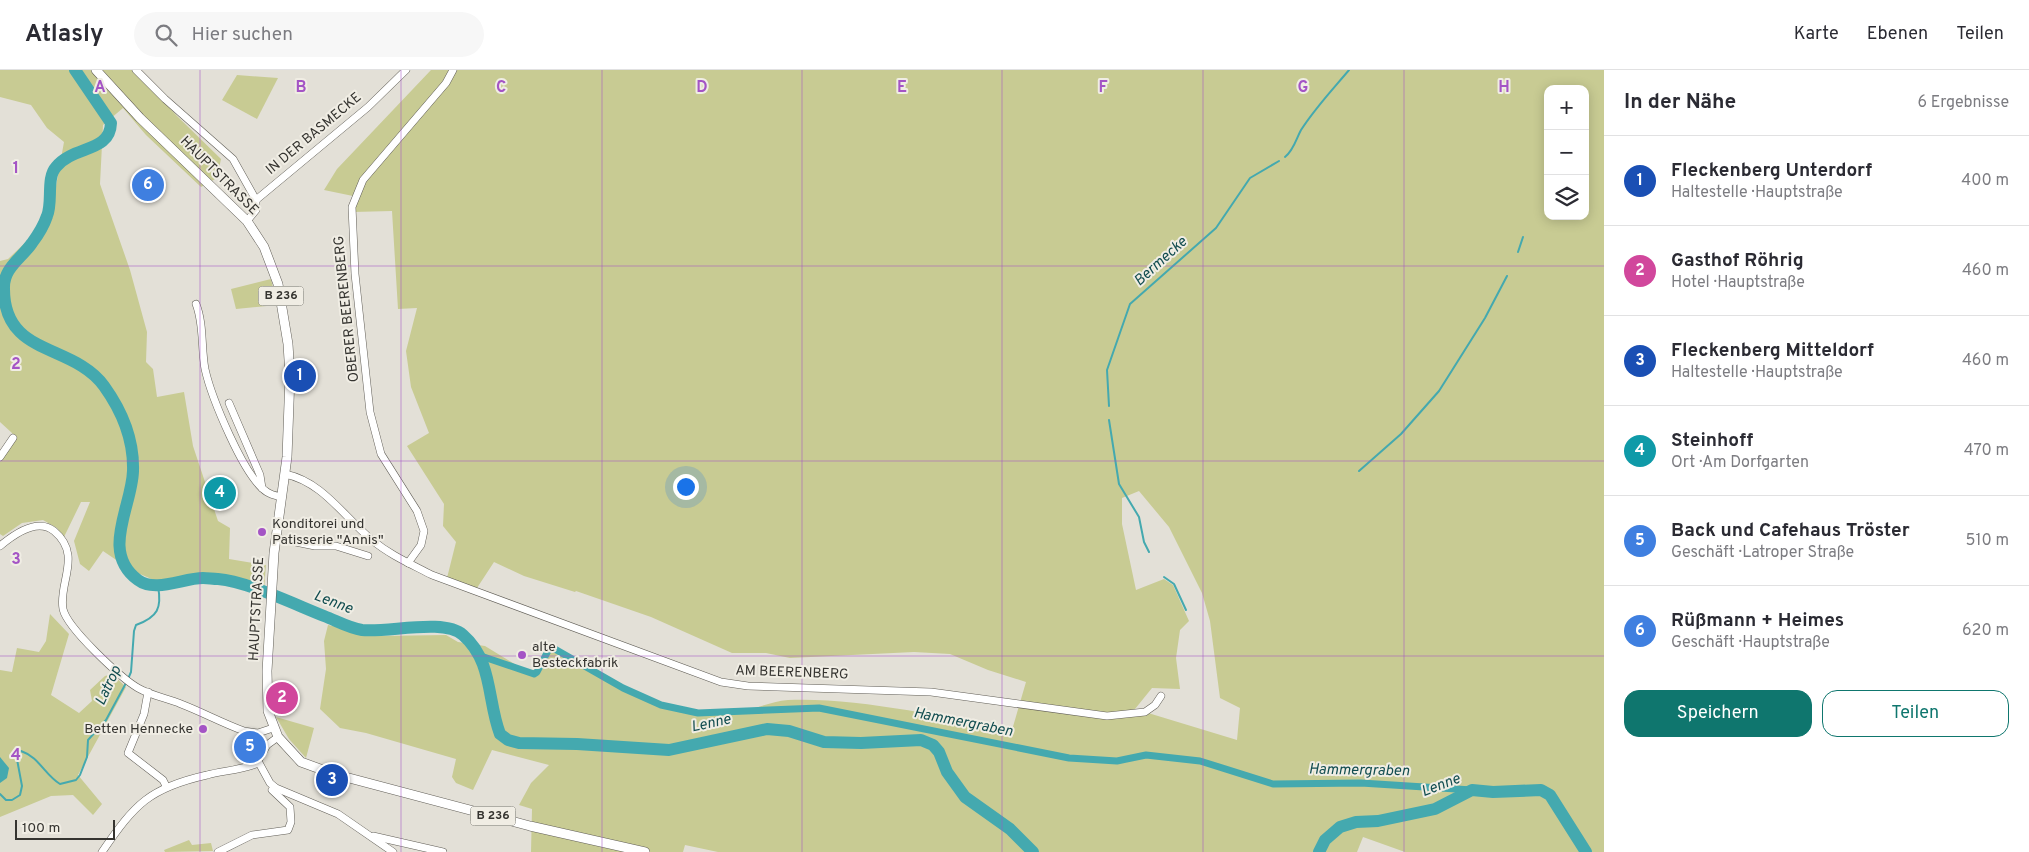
<!DOCTYPE html>
<html lang="de">
<meta charset="utf-8">
<style>
:root{--surface:#fff;--page:#f7f7f7;--text:#2b2b33;--muted:#7c7c81;--line:#e1e1e2;--accent:#0f766e}
body{margin:0;font-family:Overpass,sans-serif;background:var(--page);color:var(--text)}
.controls{position:absolute;right:15px;top:15px;display:grid;overflow:hidden;border-radius:10px;box-shadow:0 2px 12px #0003}
.controls button{width:45px;height:45px;display:grid;place-items:center;padding:0;border:0;border-bottom:1px solid var(--line);background:var(--surface);color:var(--text);font:25px sans-serif}
.scale{position:absolute;left:15px;bottom:12px;width:100px;box-sizing:border-box;padding-left:5px;border:2px solid #353430;border-top:0;font-size:14px;line-height:18px;white-space:nowrap;color:#353430;-webkit-text-stroke:4px #f0ede4;paint-order:stroke}
.you{position:absolute;left:685px;top:416px;width:18px;height:18px;margin:-12px;border:4px solid #fff;border-radius:50%;background:#1a73e8;box-shadow:0 0 0 8px #1a73e833}
.badge{display:grid;place-items:center;width:32px;height:32px;border-radius:50%;background:var(--accent);color:#fff;font-size:16px;font-weight:700}
.pin{position:absolute;translate:-50% -50%;border:2px solid #fff;box-shadow:0 1px 5px #0006}
.list{margin:0;padding:0;list-style:none}
h2{display:flex;justify-content:space-between;align-items:center;height:65px;margin:0;padding:0 20px;font-size:21px}
h2 small{font-size:16px;font-weight:400;color:var(--muted)}
.list li{display:grid;grid-template-columns:32px 1fr auto;gap:15px;align-items:center;box-sizing:border-box;height:90px;padding:0 20px;border-top:1px solid var(--line)}
.list b{display:block;font-size:19px;white-space:nowrap}
.list p{margin:0;font-size:16px;white-space:nowrap;color:var(--muted)}
.list em{font-size:16px;font-style:normal;color:var(--muted)}
.actions{display:flex;gap:10px;padding:15px 20px}
.actions a{flex:1;padding:11px 0;border:1px solid var(--accent);border-radius:15px;text-align:center;font-size:18px;color:var(--accent)}
.actions .main{background:var(--accent);color:#fff}
.icon{flex:none;width:28px;height:28px;fill:none;stroke:currentColor;stroke-width:2;stroke-linecap:round;stroke-linejoin:round}
.map{position:relative;flex:none;width:1604px;height:782px;overflow:hidden}
header{display:flex;align-items:center;gap:30px;box-sizing:border-box;height:70px;padding:0 25px;background:var(--surface);border-bottom:1px solid var(--line)}
header strong{font-size:24px}
nav{display:flex;gap:28px;margin-inline-start:auto;font-size:18px}
.search{width:350px;height:45px;background:var(--page);display:flex;align-items:center;gap:12px;box-sizing:border-box;padding:0 18px;border-radius:28px;color:var(--muted);font-size:19px}
main{display:flex}
aside{flex:1;background:var(--surface)}
.map>svg:first-child{display:block}
.green{fill:#c8cb93;fill-rule:evenodd}
.water{fill:#44a9af}
.lines{fill:none;stroke-linecap:round;stroke-linejoin:round}
.stream{stroke:#44a9af;stroke-width:2}
.canal{stroke:#44a9af;stroke-width:7}
.river{stroke:#44a9af;stroke-width:12}
.minor-casing{stroke:#615e57;stroke-width:8}
.major-casing{stroke:#615e57;stroke-width:10}
.minor{stroke:#fff;stroke-width:7}
.major{stroke:#fff;stroke-width:9}
.grid{fill:none;stroke:#a454c5;stroke-width:1;stroke-opacity:0.55}
.poi-dot{fill:#a454c5;stroke:#f0ede4;stroke-width:2}
.labels{text-anchor:middle;dominant-baseline:central;stroke-width:4;stroke-linejoin:round;paint-order:stroke}
.shield{fill:#f0ede4;stroke:#6d6c66;stroke-width:1}
.shield-label{font-size:12px;font-weight:bold;fill:#353430}
.street-label{font-size:14px;fill:#353430;stroke:#f0ede4}
.poi-label{font-size:14px;fill:#353430;stroke:#f0ede4;text-anchor:start}
.water-label{font-size:15px;font-style:italic;fill:#124d50;stroke:#f0ede4}
.grid-label{font-size:16px;text-anchor:middle;font-weight:bold;fill:#a454c5;stroke:#f0ede4;stroke-width:4;stroke-linejoin:round;paint-order:stroke}
</style>
<header>
<strong>Atlasly</strong>
<div class="search"><svg class="icon" aria-label="search" viewBox="0 0 24 24"><circle cx="10" cy="10" r="6"/><path d="M15 15l6 6"/></svg>Hier suchen</div>
<nav><a>Karte</a><a>Ebenen</a><a>Teilen</a></nav>
</header>
<main>
<div class="map">
<svg width="1604" height="782" viewBox="0 0 1604 782">
<rect width="100%" height="100%" fill="#e3e0d7"/>
<g class="green">
<polygon points="0,0 135,0 177,46 221,89 217,108 201,117 146,65 123,38 103,55 100,114 130,200 147,262 146,292 153,299 157,327 184,322 193,376 218,451 230,458 229,489 266,495 264,520 227,507 202,504 156,511 131,500 103,481 89,501 80,494 74,471 90,432 81,432 64,467 57,458 43,450 22,453 3,466 0,464 0,392 16,369 12,363 0,352 0,191 8,189 50,149 64,72 47,58 31,35 0,27"/>
<path d="M 431,0 L 1604,0 L 1604,782 L 1405,782 L 1363,767 L 1357,782 L 718,782 L 685,775 L 683,782 L 531,782 L 532,739 L 519,735 L 531,713 L 549,695 L 492,680 L 473,720 L 456,713 L 452,707 L 456,689 L 366,663 L 340,658 L 320,639 L 326,599 L 324,571 L 328,555 L 379,566 L 446,565 L 458,572 L 485,576 L 531,604 L 537,602 L 550,577 C 597,594 632,631 683,641 C 704,644 730,643 751,639 C 762,636 775,631 788,630 C 856,627 945,647 1012,660 L 1026,612 L 988,600 L 950,584 L 914,582 L 790,588 L 766,583 L 732,583 L 651,547 L 576,521 L 575,522 L 524,506 L 494,492 L 477,518 L 447,508 L 456,472 L 443,456 L 444,434 L 407,376 L 429,363 L 411,317 L 406,281 L 417,238 L 398,239 L 392,141 L 353,142 L 353,126 L 324,120 L 337,99 ZM 1548,19 L 1585,19 L 1585,146 L 1548,146 ZM 1139,421 L 1169,457 L 1202,523 L 1210,551 L 1220,628 L 1240,638 L 1237,670 L 1135,639 L 1152,618 L 1180,619 L 1176,588 L 1180,560 L 1189,551 L 1173,515 L 1164,509 L 1136,520 L 1122,454 L 1122,428 Z"/>
<polygon points="237,5 278,8 257,49 222,30"/>
<polygon points="271,209 277,235 236,239 231,219"/>
<polygon points="50,544 69,564 51,625 79,643 92,631 90,620 105,606 112,604 126,617 78,705 102,734 93,745 73,725 51,726 0,747 0,600 12,602 17,578 39,582 46,571"/>
<polygon points="276,647 314,658 306,688 289,669"/>
<polygon points="189,770 192,775 211,773 213,781 165,782 164,780"/>
</g>
<polygon class="water" points="0,687 9,698 7,708 0,713"/>
<g class="lines">
<g class="stream">
<path d="M 1285,87 C 1294,80 1296,69 1301,60 C 1315,38 1333,19 1349,0"/>
<polyline points="1518,182 1523,167"/>
<polyline points="1109,336 1107,300 1130,234 1216,158 1250,108 1279,91"/>
<polyline points="1109,350 1119,414 1139,447 1144,472 1149,482"/>
<polyline points="1359,401 1401,364 1439,321 1485,248 1507,206"/>
<polyline points="1164,507 1174,514 1186,540"/>
<path d="M 128,609 L 131,602 L 134,561 L 136,555 C 158,547 162,538 158,516"/>
<path d="M 0,724 L 6,730 L 12,730 L 20,725 L 22,716 L 16,684 L 21,681 C 39,687 45,705 60,714 L 76,710 L 80,705 L 87,687 L 88,670 L 106,650 L 126,613"/>
</g>
<polyline class="canal" points="478,585 534,604 537,602 550,577 553,578 623,618 661,635 698,643 819,638 1069,688 1117,691 1146,685 1200,691 1273,714 1361,713 1472,720"/>
<g class="river">
<path d="M 75,0 L 111,53 C 110,83 74,75 56,97 C 46,108 53,132 47,146 C 44,155 38,165 32,173 C 21,189 3,198 4,219 C 4,287 73,273 104,316 C 122,341 134,369 133,401 C 132,437 100,482 138,510 C 155,523 183,508 203,508 C 208,508 213,509 218,509 C 246,511 296,535 324,546 C 337,551 349,558 362,560 C 388,563 444,548 463,565 C 493,591 487,630 500,664 L 508,670 L 519,673 L 577,674 L 669,680 L 767,659 L 789,661 L 824,672 L 861,673 L 921,670 L 933,675 L 939,682 L 947,702 L 965,727 L 1010,759 L 1033,782"/>
<polyline points="1319,782 1325,770 1340,757 1356,752 1378,751 1435,739 1472,720 1493,722 1541,720 1550,725 1586,782"/>
</g>
<g class="minor-casing">
<g id="minor">
<polyline points="136,0 165,29 233,89 256,130 256,140 247,151"/>
<polyline points="256,130 368,37 406,0"/>
<path d="M 196,234 C 204,254 201,278 205,299 C 211,326 244,408 267,422 C 271,425 277,426 282,427"/>
<polyline points="229,333 260,405 262,418"/>
<polyline points="0,387 13,368"/>
<path d="M 285,404 C 323,412 343,446 372,470 C 390,485 411,494 432,505 L 721,612 L 748,616 L 931,622 L 1107,646 L 1145,642 L 1155,635 L 1161,626"/>
<polyline points="276,468 315,476 336,476 368,486"/>
<path d="M 0,476 C 13,465 37,447 54,461 C 83,485 58,513 63,539 C 67,558 121,608 138,618 C 152,626 167,628 181,634 C 202,642 222,653 244,661 L 258,663 L 273,658"/>
<polyline points="408,493 421,475 424,461 417,441 381,384 370,342 355,204 352,137 363,110 446,13 453,0"/>
<polyline points="148,622 144,644 128,683 163,710 166,716"/>
<polyline points="258,691 270,713 276,718 338,744 393,782"/>
<polyline points="373,766 443,782"/>
<path d="M 102,782 C 135,734 149,718 207,705 C 222,701 240,700 256,694 L 267,675 L 278,667"/>
<polyline points="218,782 252,765 288,760 291,752 290,737 272,720"/>
</g>
</g>
<g class="major-casing">
<polyline id="major" points="96,0 140,48 247,151 264,177 278,214 288,274 290,306 287,387 274,483 267,601 268,641 278,667 301,692 334,704 530,756 645,782"/>
</g>
<use href="#minor" class="minor"/>
<use href="#major" class="major"/>
</g>
<path class="grid" d="M 200,0 L 200,782M 401,0 L 401,782M 602,0 L 602,782M 802,0 L 802,782M 1002,0 L 1002,782M 1203,0 L 1203,782M 1404,0 L 1404,782M 0,196 L 1604,196M 0,391 L 1604,391M 0,586 L 1604,586"/>
<g class="poi-dot">
<circle cx="262" cy="462" r="5"/>
<circle cx="522" cy="585" r="5"/>
<circle cx="203" cy="659" r="5"/>
</g>
<g class="labels">
<g class="shield">
<rect x="258.5" y="216.5" width="45" height="19" rx="4"/>
<rect x="470.5" y="736.5" width="45" height="19" rx="4"/>
</g>
<g class="shield-label">
<text x="281" y="226">B 236</text>
<text x="493" y="746">B 236</text>
</g>
<g class="street-label">
<text transform="translate(314 64) rotate(-40)">IN DER BASMECKE</text>
<text transform="translate(219 106) rotate(45)">HAUPTSTRASSE</text>
<text transform="translate(347 239) rotate(-96)">OBERER BEERENBERG</text>
<text transform="translate(257 539) rotate(-87)">HAUPTSTRASSE</text>
<text transform="translate(792 603) rotate(2)">AM BEERENBERG</text>
</g>
<g class="poi-label">
<text x="272" y="454">Konditorei und<tspan x="272" dy="16">Patisserie "Annis"</tspan></text>
<text x="532" y="577">alte<tspan x="532" dy="16">Besteckfabrik</tspan></text>
<text x="193" y="659" text-anchor="end">Betten Hennecke</text>
</g>
<g class="water-label">
<text transform="translate(1161 192) rotate(-42)">Bermecke</text>
<text transform="translate(333 533) rotate(21)">Lenne</text>
<text transform="translate(109 616) rotate(-65)">Latrop</text>
<text transform="translate(963 653) rotate(11)">Hammergraben</text>
<text transform="translate(711 654) rotate(-12)">Lenne</text>
<text transform="translate(1359 701) rotate(1)">Hammergraben</text>
<text transform="translate(1441 716) rotate(-21)">Lenne</text>
</g>
</g>
<g class="grid-label">
<text x="100" y="22">A</text>
<text x="301" y="22">B</text>
<text x="501" y="22">C</text>
<text x="702" y="22">D</text>
<text x="902" y="22">E</text>
<text x="1103" y="22">F</text>
<text x="1303" y="22">G</text>
<text x="1504" y="22">H</text>
<text x="16" y="103">1</text>
<text x="16" y="299">2</text>
<text x="16" y="494">3</text>
<text x="16" y="690">4</text>
</g>
</svg>
<div class="controls">
<button>+</button>
<button>−</button>
<button><svg class="icon" aria-label="layers" viewBox="0 0 24 24"><path d="M12 4l9 5-9 5-9-5zM3 14l9 5 9-5"/></svg></button>
</div>
<div class="scale">100 m</div>
<div class="you"></div>
<div class="pin badge" style="left:300px;top:306px;background:#1a4fb4">1</div>
<div class="pin badge" style="left:282px;top:628px;background:#d1479c">2</div>
<div class="pin badge" style="left:332px;top:710px;background:#1a4fb4">3</div>
<div class="pin badge" style="left:220px;top:423px;background:#0f9aa8">4</div>
<div class="pin badge" style="left:250px;top:677px;background:#3f7fe0">5</div>
<div class="pin badge" style="left:148px;top:115px;background:#3f7fe0">6</div>
</div>
<aside>
<h2>In der Nähe<small>6 Ergebnisse</small></h2>
<ul class="list">
<li><span class="badge" style="background:#1a4fb4">1</span><div><b>Fleckenberg Unterdorf</b><p>Haltestelle · Hauptstraße</p></div><em>400 m</em></li>
<li><span class="badge" style="background:#d1479c">2</span><div><b>Gasthof Röhrig</b><p>Hotel · Hauptstraße</p></div><em>460 m</em></li>
<li><span class="badge" style="background:#1a4fb4">3</span><div><b>Fleckenberg Mitteldorf</b><p>Haltestelle · Hauptstraße</p></div><em>460 m</em></li>
<li><span class="badge" style="background:#0f9aa8">4</span><div><b>Steinhoff</b><p>Ort · Am Dorfgarten</p></div><em>470 m</em></li>
<li><span class="badge" style="background:#3f7fe0">5</span><div><b>Back und Cafehaus Tröster</b><p>Geschäft · Latroper Straße</p></div><em>510 m</em></li>
<li><span class="badge" style="background:#3f7fe0">6</span><div><b>Rüßmann + Heimes</b><p>Geschäft · Hauptstraße</p></div><em>620 m</em></li>
</ul>
<div class="actions"><a class="main">Speichern</a><a>Teilen</a></div>
</aside>
</main>
